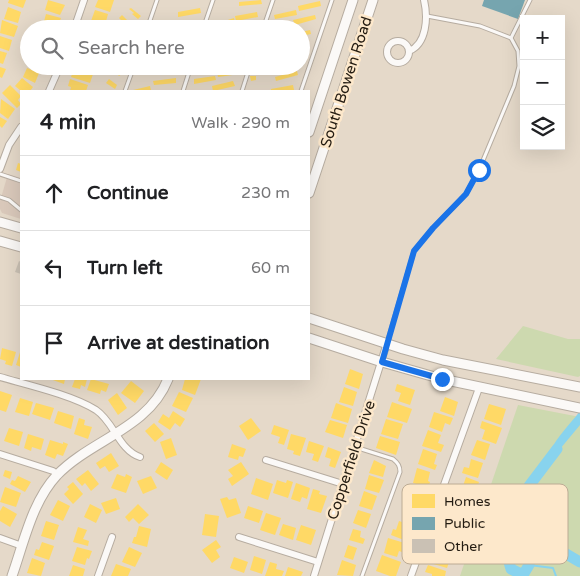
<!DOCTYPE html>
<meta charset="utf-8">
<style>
:root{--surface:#fff;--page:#f6f6f6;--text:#202124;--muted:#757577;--line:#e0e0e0}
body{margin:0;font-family:"Varela Round",sans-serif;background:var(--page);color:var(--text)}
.controls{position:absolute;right:15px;top:15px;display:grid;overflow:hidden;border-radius:0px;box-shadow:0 5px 20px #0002}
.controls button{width:45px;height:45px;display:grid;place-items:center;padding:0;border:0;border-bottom:1px solid var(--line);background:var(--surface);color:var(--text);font:25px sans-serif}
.stop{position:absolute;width:15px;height:15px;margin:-11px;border:4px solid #1a73e8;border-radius:50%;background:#fff}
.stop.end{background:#1a73e8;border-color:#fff;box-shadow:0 1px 5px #0008}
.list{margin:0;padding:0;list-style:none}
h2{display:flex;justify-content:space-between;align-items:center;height:65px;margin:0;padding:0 20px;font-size:21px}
h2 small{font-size:16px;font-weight:400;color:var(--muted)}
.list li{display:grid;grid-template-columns:32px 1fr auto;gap:15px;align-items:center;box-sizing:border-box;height:75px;padding:0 20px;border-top:1px solid var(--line)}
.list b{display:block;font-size:19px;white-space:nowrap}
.list em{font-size:16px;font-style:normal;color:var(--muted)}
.icon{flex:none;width:28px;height:28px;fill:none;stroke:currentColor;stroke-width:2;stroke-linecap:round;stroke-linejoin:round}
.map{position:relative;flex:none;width:580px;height:576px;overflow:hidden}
.search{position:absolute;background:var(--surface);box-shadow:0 5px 20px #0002;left:20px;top:20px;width:290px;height:55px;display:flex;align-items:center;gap:12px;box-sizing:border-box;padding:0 18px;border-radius:28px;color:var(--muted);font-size:19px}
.panel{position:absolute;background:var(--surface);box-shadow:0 5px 20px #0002;left:20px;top:90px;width:290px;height:290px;border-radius:0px}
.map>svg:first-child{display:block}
.commercial{fill:#dac9bb}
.green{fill:#cdd9af}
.water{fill:#88d3ee}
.homes{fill:#ffd966}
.public{fill:#76a5af}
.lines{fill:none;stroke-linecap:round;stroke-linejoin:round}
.stream{stroke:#88d3ee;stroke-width:2}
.river{stroke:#88d3ee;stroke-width:11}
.building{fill:#cac1b4}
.lane-casing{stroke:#b6aca0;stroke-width:5}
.street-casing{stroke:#b6aca0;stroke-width:8}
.secondary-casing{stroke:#b6aca0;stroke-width:11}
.lane{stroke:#fbf9f7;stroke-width:3}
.street{stroke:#fbf9f7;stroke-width:6}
.secondary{stroke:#fbf9f7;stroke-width:9}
.route{stroke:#1a73e8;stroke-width:6}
.labels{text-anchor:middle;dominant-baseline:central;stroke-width:5;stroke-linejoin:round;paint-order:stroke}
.street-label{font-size:15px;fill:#241c12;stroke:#fde8cb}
.key{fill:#fde8cb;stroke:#bcab94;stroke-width:1}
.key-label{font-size:14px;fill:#241c12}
</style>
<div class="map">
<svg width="580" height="576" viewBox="0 0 580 576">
<rect width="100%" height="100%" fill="#e5d9c9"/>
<polygon class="commercial" points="8,174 21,178 21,219 2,213 0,209 0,201"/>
<g class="green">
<polygon points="523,326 568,339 580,339 580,376 578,377 496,359"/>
<polygon points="518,405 580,417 580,576 460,576"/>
</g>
<path class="water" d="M 580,411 L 580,425 L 550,461 L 547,459 C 553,440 568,427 580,411 Z"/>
<g class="homes">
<polygon points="9,0 26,0 23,8 8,3"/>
<polygon points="48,0 65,5 60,15 45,10"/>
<polygon points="98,0 114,0 110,12 95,7"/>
<polygon points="261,0 262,4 239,6 239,2"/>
<polygon points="320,1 321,6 299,11 298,6"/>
<polygon points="8,7 21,12 18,23 4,19"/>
<polygon points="131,8 141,16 138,19 132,14 134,13 129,9"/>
<polygon points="200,8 201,13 178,17 178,12"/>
<polygon points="95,10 108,14 105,25 91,21"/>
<polygon points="296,10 297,15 275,19 274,15"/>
<polygon points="257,12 258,17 236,21 235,16"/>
<polygon points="46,14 61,18 57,29 43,25"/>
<polygon points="122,15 130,23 127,26 119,18"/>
<polygon points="315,15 316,19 295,25 293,20"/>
<polygon points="234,18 235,23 213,29 212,25"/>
<polygon points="2,20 18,26 14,37 0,33"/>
<polygon points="194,22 194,26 174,29 173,27"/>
<polygon points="89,23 105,28 105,29 88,29"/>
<polygon points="310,30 311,34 301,36 301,32"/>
<polygon points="0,36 12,40 9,51 0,48"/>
<polygon points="301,44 306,44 307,48 301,49"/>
<polygon points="0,51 7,53 3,64 0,63"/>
<polygon points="30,66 43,66 42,70"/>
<polygon points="75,66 94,71 90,83 71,77"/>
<polygon points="111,66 117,66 123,73 119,76"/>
<polygon points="170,66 183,66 183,67 163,72 162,68"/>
<polygon points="216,66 198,71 197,67 199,66"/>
<polygon points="0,67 6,69 2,78 0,77"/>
<polygon points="27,68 39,73 35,83 23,77"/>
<polygon points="239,69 240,74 218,77 217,72"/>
<polygon points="297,71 298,75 276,81 275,77"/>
<polygon points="215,76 216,80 194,84 194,79"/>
<polygon points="250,76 256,76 256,80 251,81"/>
<polygon points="22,78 33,87 30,91 21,91 15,86"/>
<polygon points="176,78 176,83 154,85 153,81"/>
<polygon points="70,79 88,85 86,91 70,91 71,87 68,86"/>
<polygon points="109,79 117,85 115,89 106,83"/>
<polygon points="233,81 235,86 213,91 212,86"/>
<polygon points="10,85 21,96 18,100 21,104 17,108 2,93"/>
<polygon points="293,85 294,90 271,91 271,89"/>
<polygon points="150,86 151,90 130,91 129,91"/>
<polygon points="1,99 15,109 8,119 0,113"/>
<polygon points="0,117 7,121 2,128 0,126"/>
<polygon points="18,163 21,164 21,172 16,170"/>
<polygon points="2,348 16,352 12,366 5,364 6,361 0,359"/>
<polygon points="21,349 21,367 16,365"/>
<polygon points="350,369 363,374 359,389 345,384"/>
<polygon points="50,379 65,379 64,384"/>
<polygon points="75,379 87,379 85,387 81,385 80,389 72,387"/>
<polygon points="91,379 109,384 106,392 101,390 100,394 87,390"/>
<polygon points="185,379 201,379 195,395 182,390"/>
<polygon points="131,381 144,391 135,403 121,393"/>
<polygon points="397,384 415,390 410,405 398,401 401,393 395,391"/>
<polygon points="344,387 357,392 353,406 339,402"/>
<polygon points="0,391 12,395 6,412 0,410"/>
<polygon points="179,392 193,398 186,412 172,406"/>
<polygon points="117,393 127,408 118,415 108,400"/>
<polygon points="445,397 458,402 454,416 440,411"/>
<polygon points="20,398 33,402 29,416 15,412"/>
<polygon points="392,402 412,409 407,423 387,417"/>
<polygon points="36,403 54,408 50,420 32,414"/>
<polygon points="336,403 352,409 348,423 331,418"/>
<polygon points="489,404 506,409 501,425 484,419"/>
<polygon points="58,411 74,416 71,429 54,423"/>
<polygon points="173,411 185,419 180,427 175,423 170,430 158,422 163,414 169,418"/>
<polygon points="434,412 453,418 450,425 445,423 442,432 429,427"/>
<polygon points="79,418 85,420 84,425 92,427 88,439 74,434"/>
<polygon points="251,418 261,431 248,440 239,426"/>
<polygon points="386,419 403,424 398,439 381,434"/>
<polygon points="330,420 347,425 343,438 325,432"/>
<polygon points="482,421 502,428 496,444 482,439 485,430 480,428"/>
<polygon points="154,423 164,434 155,442 145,431"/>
<polygon points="274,425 289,430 284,445 278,443 280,437 271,434"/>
<polygon points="9,428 23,432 19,446 4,441"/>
<polygon points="428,430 441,435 438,443 444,445 441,452 422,446"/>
<polygon points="28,434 44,439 41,450 32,447 31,451 24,448"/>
<polygon points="291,434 306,438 300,456 293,454 294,451 287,449"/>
<polygon points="380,436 400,442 396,455 376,448"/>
<polygon points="171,438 177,455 166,459 160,442"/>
<polygon points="50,440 63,444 63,442 68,444 63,456 57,454 55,459 45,455"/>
<polygon points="477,440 490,444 485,460 471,455"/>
<polygon points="309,441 324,446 318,462 312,460 314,454 306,452"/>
<polygon points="232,444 246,449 243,457 239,456 238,460 228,457"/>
<polygon points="328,447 341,452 335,468 329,466 331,459 325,457"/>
<polygon points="423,449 437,454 434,464 437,465 435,470 418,464"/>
<polygon points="111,453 119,466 109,472 105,466 100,469 96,463"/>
<polygon points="471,459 483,463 478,478 462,473 464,467 469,468"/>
<polygon points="374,460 386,466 383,477 369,473"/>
<polygon points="161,462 173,470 167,480 155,472"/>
<polygon points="241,462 249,474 232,486 228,479 233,476 228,470"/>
<polygon points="417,468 430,472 428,481 430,482 428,488 413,483"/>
<polygon points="5,470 12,472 10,479 3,476"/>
<polygon points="88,470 99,484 91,491 85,483 82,486 76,479"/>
<polygon points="117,474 125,477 126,474 132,477 126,493 111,488"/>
<polygon points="369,475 384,480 379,493 365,489"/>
<polygon points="18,476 31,482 25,492 10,484 12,480 15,481"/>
<polygon points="151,476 157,488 143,494 137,481"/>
<polygon points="466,477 479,482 474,497 455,491 458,484 463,486"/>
<polygon points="256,478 273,484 268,500 251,494"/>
<polygon points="277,480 286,483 287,480 293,482 288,498 273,493"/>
<polygon points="73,482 83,494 73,504 64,494 69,489 67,487"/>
<polygon points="296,483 310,488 307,499 302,497 300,502 291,499"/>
<polygon points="5,487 21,493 16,507 0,502"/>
<polygon points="313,489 320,491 319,494 327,496 321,513 307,509"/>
<polygon points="364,491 377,496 372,510 359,506"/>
<polygon points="227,497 229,500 236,498 241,513 227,518 220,499"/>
<polygon points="116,498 120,509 106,514 101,503"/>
<polygon points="58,500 70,506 63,521 50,515"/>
<polygon points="90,504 102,510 96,523 84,517"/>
<polygon points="138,504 149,515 139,524 133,518 129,522 125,517"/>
<polygon points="407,504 420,509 416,524 402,519"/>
<polygon points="3,506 17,514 10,527 0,521 0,511"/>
<polygon points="248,506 263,511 259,523 244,518"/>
<polygon points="358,510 371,514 366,528 353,523"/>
<polygon points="266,513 281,518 275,535 260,530"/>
<polygon points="205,514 219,516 216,537 202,535"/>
<polygon points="46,521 59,525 54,540 41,536"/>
<polygon points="399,521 414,526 409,542 391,535 393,529 396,530"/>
<polygon points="283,524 296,528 293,540 279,535"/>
<polygon points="301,525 316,530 311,545 296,540"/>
<polygon points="139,526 151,529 147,547 132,543 134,537 136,537"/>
<polygon points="78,527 87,530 83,539 89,541 88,546 73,542"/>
<polygon points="353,529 361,531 360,537 365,539 363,544 349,540"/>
<polygon points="388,538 408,544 405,553 399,551 397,557 384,553"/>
<polygon points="216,540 221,547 216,550 220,557 212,563 202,550"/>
<polygon points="42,542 54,546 49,560 34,555 36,549 39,550"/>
<polygon points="348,545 357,548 353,560 344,557"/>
<polygon points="77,547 92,551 89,559 87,558 85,565 72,561"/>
<polygon points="129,547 142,553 135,567 122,562"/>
<polygon points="435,548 452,553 447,568 430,563"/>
<polygon points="382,555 401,562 396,576 390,576 376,571"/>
<polygon points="254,556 266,560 262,574 250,570"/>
<polygon points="234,557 248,562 244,573 230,568"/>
<polygon points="32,558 45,563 41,576 27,573"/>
<polygon points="342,560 356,565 353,576 337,575"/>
<polygon points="270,562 277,564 276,569 284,571 282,576 265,576"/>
<polygon points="116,564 131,569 128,576 111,576"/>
<polygon points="73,565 85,569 83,576 69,576"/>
<polygon points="428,565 446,571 445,576 432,576 432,574 425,572"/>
<polygon points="288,567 303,572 301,576 285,576"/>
</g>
<polygon class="public" points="484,0 525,0 518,19 482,6"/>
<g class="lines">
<polyline class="stream" points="529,565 553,568 556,576"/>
<polyline class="river" points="557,449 529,486 506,552 511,569 523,575 529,565 532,544 544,541 580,562"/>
</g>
<polygon class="building" points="19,261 21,262 21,274 15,272"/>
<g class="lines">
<g class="lane-casing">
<g id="lane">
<polyline points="147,29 157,0"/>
<polyline points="203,29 213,0"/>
<polyline points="263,29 273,0"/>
<polyline points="511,38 530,0"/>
<polyline points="125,91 134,66"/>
<polyline points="183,91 191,66"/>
<polyline points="242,91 250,66"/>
<polyline points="301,91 332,0"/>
<polyline points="0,174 21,181"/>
<polyline points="0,197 9,200 21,210"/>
<polyline points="387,343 414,251 433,228 466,194 479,170 514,86 519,66 518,51 511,38 480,26 427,16"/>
<path d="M 355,447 L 393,459 C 398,463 400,466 400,472 L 362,576"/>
</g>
</g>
<g class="street-casing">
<g id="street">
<polyline points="74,29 84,0"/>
<circle cx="398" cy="52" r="11"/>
<path d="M 409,51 C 427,44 428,17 424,0"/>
<polyline points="49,91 60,66"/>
<polyline points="0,169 9,145 21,127"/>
<path d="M 0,377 C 28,385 72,395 96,410 C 114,422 119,450 140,457"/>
<polyline points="0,454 53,471 58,475"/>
<polyline points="266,460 343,484"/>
<polyline points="239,537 318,562"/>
<polyline points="0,538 22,546"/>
<polyline points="98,576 112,537"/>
<polyline points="314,576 387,343"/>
<polyline points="411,576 479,388"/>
</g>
</g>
<g class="secondary-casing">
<g id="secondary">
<polyline points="309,132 353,0"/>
<polyline points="309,193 373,0"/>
<polyline points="0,222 21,228"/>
<polyline points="0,241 21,247"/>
<polyline points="309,318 403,349 443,360 580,387"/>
<polyline points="309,338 382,362 442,379 580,408"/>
<path d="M 12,576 C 24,542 32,502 57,475 C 92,439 148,429 168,379"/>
</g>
</g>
<use href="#lane" class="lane"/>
<use href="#street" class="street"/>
<use href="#secondary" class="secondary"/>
</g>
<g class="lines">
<polyline class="route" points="442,379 382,362 414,251 433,228 466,194 479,170"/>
</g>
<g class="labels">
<g class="street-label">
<text transform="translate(346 82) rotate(-72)">South Bowen Road</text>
<text transform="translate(351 460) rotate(-72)">Copperfield Drive</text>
</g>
</g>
<rect x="402" y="484" width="166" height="80" rx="8" class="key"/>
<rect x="412" y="494" width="23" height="14" fill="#ffd966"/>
<rect x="412" y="517" width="23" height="13" fill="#76a5af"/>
<rect x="412" y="539" width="23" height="14" fill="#cac1b4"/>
<g class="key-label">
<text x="444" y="506">Homes</text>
<text x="444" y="528">Public</text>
<text x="444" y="551">Other</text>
</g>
</svg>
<div class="controls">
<button>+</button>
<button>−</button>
<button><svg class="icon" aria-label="layers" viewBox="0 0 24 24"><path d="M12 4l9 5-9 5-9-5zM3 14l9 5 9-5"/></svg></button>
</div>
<div class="stop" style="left:479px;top:170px"></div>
<div class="stop end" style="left:442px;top:379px"></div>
<div class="search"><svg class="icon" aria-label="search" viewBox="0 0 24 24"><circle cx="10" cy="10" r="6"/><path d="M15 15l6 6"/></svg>Search here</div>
<section class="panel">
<h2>4 min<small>Walk · 290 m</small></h2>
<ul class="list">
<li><svg class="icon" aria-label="ahead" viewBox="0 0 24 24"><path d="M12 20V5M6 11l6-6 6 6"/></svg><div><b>Continue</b></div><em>230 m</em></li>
<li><svg class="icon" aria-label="left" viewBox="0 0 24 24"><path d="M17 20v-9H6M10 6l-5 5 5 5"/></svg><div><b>Turn left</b></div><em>60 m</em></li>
<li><svg class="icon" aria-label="arrive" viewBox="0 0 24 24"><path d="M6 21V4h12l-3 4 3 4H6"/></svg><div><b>Arrive at destination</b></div></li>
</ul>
</section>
</div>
